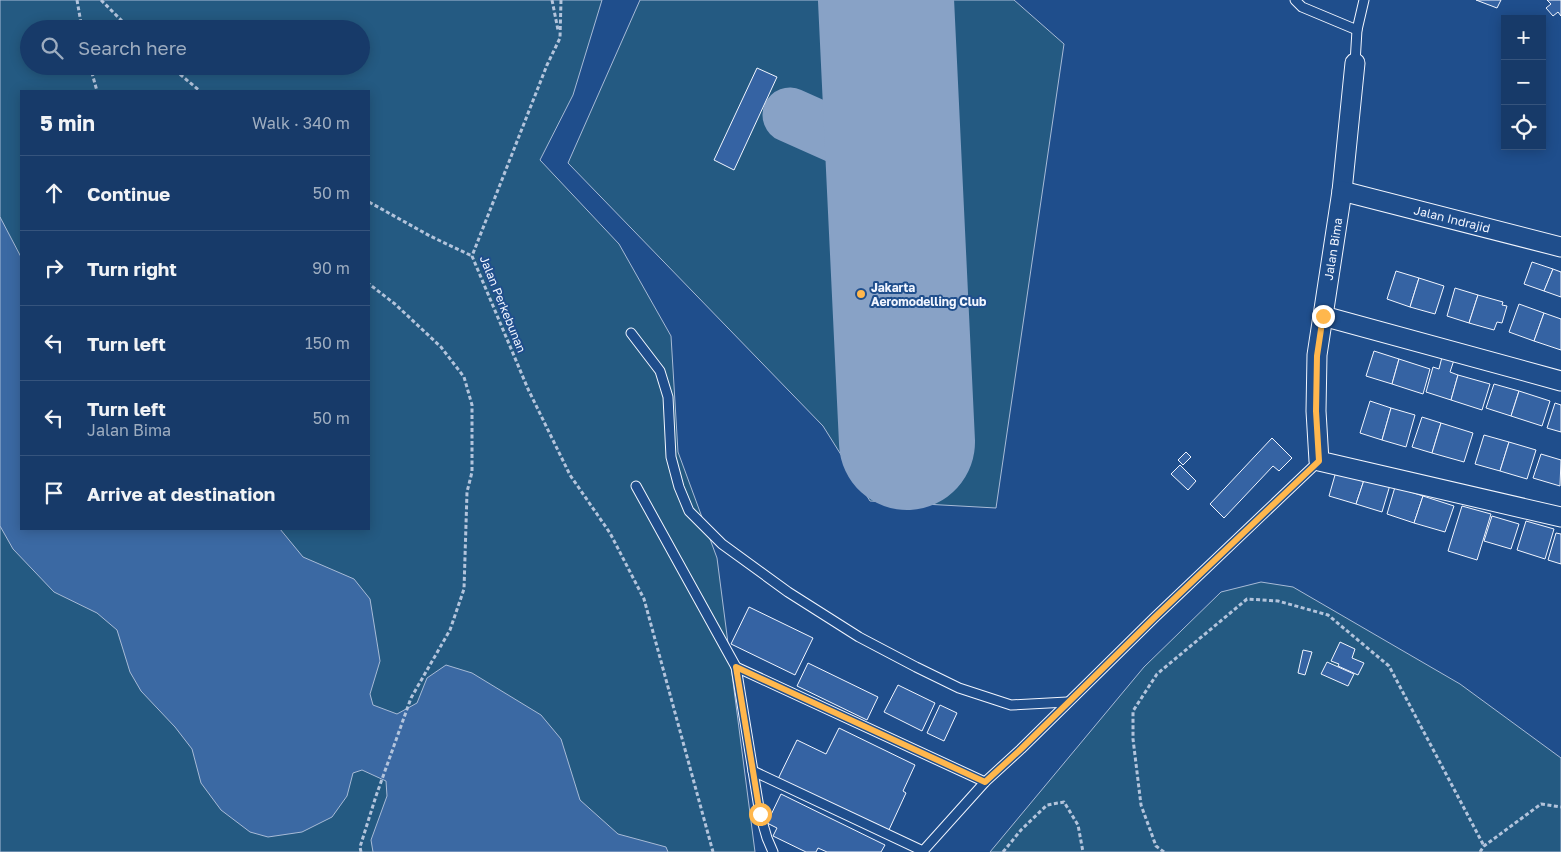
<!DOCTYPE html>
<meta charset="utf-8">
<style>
:root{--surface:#173a69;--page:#244571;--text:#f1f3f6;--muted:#9eadc0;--line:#36547d}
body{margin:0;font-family:"Golos Text",sans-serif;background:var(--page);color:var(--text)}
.controls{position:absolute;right:15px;top:15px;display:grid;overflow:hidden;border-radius:0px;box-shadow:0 2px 12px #0003}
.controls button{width:45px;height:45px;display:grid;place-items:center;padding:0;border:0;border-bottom:1px solid var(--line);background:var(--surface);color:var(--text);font:25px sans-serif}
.stop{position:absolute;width:15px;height:15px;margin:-11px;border:4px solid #ffb74d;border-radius:50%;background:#fff}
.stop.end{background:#ffb74d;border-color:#fff;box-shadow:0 1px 5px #0008}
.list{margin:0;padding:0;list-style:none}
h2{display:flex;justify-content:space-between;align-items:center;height:65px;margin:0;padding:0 20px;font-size:21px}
h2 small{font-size:16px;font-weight:400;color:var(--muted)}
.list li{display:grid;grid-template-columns:32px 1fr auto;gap:15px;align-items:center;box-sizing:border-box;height:75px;padding:0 20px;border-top:1px solid var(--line)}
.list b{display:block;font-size:19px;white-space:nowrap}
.list p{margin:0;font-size:16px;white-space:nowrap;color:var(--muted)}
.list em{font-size:16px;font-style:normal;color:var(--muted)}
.icon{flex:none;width:28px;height:28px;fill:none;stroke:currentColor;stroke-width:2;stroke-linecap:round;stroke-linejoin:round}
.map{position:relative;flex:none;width:1561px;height:852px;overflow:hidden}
.search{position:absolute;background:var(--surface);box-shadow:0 2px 12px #0003;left:20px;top:20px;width:350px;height:55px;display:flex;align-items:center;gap:12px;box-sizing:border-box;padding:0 18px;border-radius:28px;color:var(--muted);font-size:19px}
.panel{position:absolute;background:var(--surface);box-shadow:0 2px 12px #0003;left:20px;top:90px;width:350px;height:440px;border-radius:0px}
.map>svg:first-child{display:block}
.green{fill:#245a82;stroke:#a8bbd7;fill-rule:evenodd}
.water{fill:#3b69a3;stroke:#a8bbd7}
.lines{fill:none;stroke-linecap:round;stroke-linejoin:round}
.taxiway{stroke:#88a2c6;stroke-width:55}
.runway{stroke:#88a2c6;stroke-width:136}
.building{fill:#3563a3;stroke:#f2f6ff}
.lane-casing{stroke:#f2f6ff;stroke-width:11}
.street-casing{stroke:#f2f6ff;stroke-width:21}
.path{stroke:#b3c4dc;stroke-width:3;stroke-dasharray:4 2.5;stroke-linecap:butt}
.lane{stroke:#1f4e8c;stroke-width:9}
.street{stroke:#1f4e8c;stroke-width:19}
.route{stroke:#ffb74d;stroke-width:6}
.poi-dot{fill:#ffb74d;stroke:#1f4e8c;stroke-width:2}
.labels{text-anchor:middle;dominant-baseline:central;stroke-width:4;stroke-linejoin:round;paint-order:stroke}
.street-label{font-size:12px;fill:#f2f6ff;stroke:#1f4e8c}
.poi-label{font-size:12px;font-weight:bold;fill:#f2f6ff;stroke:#1f4e8c;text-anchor:start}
</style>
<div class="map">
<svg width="1561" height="852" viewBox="0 0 1561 852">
<rect width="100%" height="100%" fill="#1f4e8c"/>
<g class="green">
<path d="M 0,0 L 602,0 L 573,95 L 540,160 L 619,244 L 671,336 L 678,452 L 717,558 L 755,852 L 0,852 ZM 29,29 L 361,29 L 361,66 L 29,66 ZM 21,91 L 369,91 L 369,529 L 21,529 Z"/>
<polygon points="640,0 1014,0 1064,44 996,508 870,501 823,426 568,163"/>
<polygon points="1261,582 1293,587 1460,684 1561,758 1561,852 990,852 1144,667 1221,592"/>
</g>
<polygon class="water" points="0,217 21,257 21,529 280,529 303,557 354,579 370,599 380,661 370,694 373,705 397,714 417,703 427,678 446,665 472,673 541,715 561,739 580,800 618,834 666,847 668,852 373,852 371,840 387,796 386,781 362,770 353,773 347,796 332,817 302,832 268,837 250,832 221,810 201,783 192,749 175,727 141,691 130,672 117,630 97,613 54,592 13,549 0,526"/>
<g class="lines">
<polyline class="taxiway" points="790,115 893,161"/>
<polyline class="runway" points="886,0 907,442"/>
</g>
<g class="building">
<polygon points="1476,0 1501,0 1497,8"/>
<polygon points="1547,0 1561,0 1561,16 1558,12 1553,16 1546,8 1551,4"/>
<polygon points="757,68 777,77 734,170 714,160"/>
<polygon points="1532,262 1553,269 1544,291 1524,284"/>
<polygon points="1553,269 1561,272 1561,297 1544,291"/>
<polygon points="1396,271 1419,278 1410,307 1387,299"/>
<polygon points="1419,278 1444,286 1435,314 1410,307"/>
<polygon points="1455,288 1478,295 1469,323 1447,316"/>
<polygon points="1478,295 1503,302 1502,305 1507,306 1502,323 1497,322 1494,330 1469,323"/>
<polygon points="1519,304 1544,313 1534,341 1509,332"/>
<polygon points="1544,313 1561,319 1561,350 1534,341"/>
<polygon points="1374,351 1399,359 1392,384 1366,376"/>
<polygon points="1442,357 1454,360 1450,372 1458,375 1451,400 1426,392 1433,367 1439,369"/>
<polygon points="1399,359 1430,369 1423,394 1392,384"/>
<polygon points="1458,375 1490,384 1482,410 1451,400"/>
<polygon points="1494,384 1519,391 1511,416 1486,408"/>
<polygon points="1519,391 1550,401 1542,426 1511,416"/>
<polygon points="1370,401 1391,408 1382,440 1360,433"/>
<polygon points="1555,403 1561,405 1561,432 1547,428"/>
<polygon points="1391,408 1415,415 1406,447 1382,440"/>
<polygon points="1422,417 1441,423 1432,453 1412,447"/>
<polygon points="1441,423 1473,433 1464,462 1432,453"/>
<polygon points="1484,435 1509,442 1500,471 1475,464"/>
<polygon points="1272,438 1292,458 1279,471 1273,466 1224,518 1210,504"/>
<polygon points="1509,442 1536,450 1527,479 1500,471"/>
<polygon points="1186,452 1191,457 1183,465 1178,460"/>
<polygon points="1541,454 1561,460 1560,486 1533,478"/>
<polygon points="1180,465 1196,481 1188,490 1171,474"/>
<polygon points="1337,468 1365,477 1356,504 1329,496"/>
<polygon points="1365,477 1390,485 1382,512 1356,504"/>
<polygon points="1395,487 1423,496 1414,523 1387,514"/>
<polygon points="1423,496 1454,506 1445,532 1414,523"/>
<polygon points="1462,506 1491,514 1477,560 1448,551"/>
<polygon points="1492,516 1519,524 1511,549 1484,541"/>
<polygon points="1526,521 1554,529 1545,559 1517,550"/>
<polygon points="1556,533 1561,534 1561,564 1548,560"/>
<polygon points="749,607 813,638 795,675 731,644"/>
<polygon points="1340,642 1355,649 1352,658 1364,663 1358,675 1338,666 1339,664 1331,661"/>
<polygon points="1303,650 1312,652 1305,675 1298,673"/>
<polygon points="1327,662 1354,674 1348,686 1321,674"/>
<polygon points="808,663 878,697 867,720 797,686"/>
<polygon points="898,685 935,703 922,731 884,712"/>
<polygon points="940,705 957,713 944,741 927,733"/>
<polygon points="839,728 915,765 903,791 906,793 888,832 778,779 797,740 826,754"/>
<polygon points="781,794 885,845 881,852 827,852 818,848 816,852 806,852 773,836 777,828 767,823"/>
</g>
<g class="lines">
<g class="lane-casing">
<g id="lane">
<polyline points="1295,0 1302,7 1357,30"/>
<polyline points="1355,63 1357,30 1364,0"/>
<polyline points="631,333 660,371 668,397 671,457 679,487 689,511 722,544 788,592 859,637 916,667 959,688 1011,705 1067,702"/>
<polyline points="636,486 736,667 760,814 767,838 773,852"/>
<polyline points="736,667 985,782"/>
<polyline points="753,771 923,851 985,782 1021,749 1154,618 1319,461"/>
</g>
</g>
<g class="street-casing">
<g id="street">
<polyline points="1355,63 1342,191 1317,355 1316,411 1319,461 1561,517"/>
<polyline points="1342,191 1561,247"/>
<polyline points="1323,316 1561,381"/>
</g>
</g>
<g class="path">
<polyline points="77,0 82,29"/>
<polyline points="101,0 130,29"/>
<polyline points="552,0 558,30"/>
<polyline points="561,0 560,38 547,65 472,256 528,389 570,475 610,533 644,599 713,852"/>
<polyline points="90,66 97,91"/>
<polyline points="170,66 200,91"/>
<polyline points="369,202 430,236 472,256"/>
<polyline points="361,852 360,847 376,796 411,698 450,630 464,589 467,492 472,472 472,405 464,377 441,347 395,304 369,284"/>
<polyline points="1003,852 1021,830 1047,805 1064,802 1078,825 1083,852"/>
<polyline points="1164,852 1156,846 1141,805 1133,739 1133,711 1157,674 1247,599 1278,601 1328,615 1389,666 1484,846"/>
<polyline points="1480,852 1484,846 1541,804 1561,807"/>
</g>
<use href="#lane" class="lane"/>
<use href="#street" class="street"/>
</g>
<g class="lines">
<polyline class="route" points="760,814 736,667 985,782 1021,749 1154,618 1319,461 1316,411 1317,356 1323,316"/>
</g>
<circle class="poi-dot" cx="861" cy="294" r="5"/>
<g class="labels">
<g class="street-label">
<text transform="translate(1452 219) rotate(14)">Jalan Indrajid</text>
<text transform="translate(1333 249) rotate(-81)">Jalan Bima</text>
<text transform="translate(503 304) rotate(68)">Jalan Perkebunan</text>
</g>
<g class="poi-label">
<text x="871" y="287">Jakarta<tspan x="871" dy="14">Aeromodelling Club</tspan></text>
</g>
</g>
</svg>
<div class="controls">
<button>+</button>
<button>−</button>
<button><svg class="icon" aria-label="locate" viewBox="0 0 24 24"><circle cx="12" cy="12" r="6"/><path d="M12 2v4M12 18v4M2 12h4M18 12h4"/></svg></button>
</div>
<div class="stop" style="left:760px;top:814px"></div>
<div class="stop end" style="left:1323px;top:316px"></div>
<div class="search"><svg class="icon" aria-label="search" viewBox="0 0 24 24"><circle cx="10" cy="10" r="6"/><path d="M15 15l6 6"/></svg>Search here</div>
<section class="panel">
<h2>5 min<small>Walk · 340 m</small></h2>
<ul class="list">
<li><svg class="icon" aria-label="ahead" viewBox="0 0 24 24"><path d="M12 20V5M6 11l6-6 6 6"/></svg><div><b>Continue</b></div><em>50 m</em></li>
<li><svg class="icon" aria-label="right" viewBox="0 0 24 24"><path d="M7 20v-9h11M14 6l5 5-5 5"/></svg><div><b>Turn right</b></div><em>90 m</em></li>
<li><svg class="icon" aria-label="left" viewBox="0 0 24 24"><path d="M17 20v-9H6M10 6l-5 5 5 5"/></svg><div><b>Turn left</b></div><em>150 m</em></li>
<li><svg class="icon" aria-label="left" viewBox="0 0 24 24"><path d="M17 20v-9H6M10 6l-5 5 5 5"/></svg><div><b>Turn left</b><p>Jalan Bima</p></div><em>50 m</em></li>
<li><svg class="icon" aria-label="arrive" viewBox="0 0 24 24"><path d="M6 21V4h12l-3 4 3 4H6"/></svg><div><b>Arrive at destination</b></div></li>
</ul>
</section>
</div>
